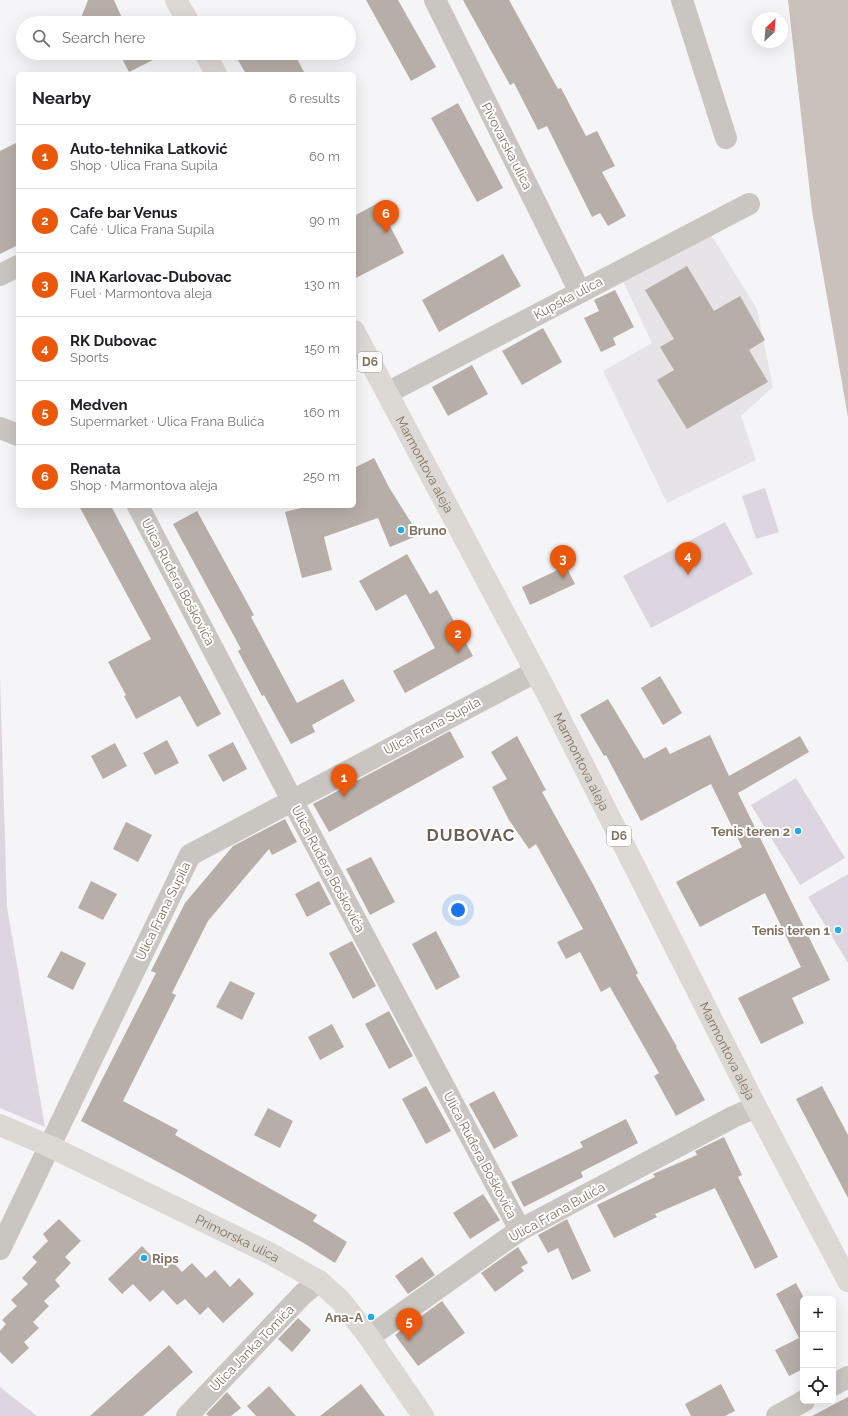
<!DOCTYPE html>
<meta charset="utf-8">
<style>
:root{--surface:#fff;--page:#f6f6f6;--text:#202124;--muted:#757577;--line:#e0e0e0;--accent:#ea580c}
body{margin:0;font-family:Raleway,sans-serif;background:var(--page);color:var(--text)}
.controls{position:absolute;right:12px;bottom:12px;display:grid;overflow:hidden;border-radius:6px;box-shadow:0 4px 16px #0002}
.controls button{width:36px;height:36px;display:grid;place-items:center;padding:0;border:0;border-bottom:1px solid var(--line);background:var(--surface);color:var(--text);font:20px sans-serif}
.compass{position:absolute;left:752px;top:12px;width:36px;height:36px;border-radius:50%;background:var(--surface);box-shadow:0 4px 16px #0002;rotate:26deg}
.you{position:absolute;left:458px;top:910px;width:14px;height:14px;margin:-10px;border:3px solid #fff;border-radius:50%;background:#1a73e8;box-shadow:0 0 0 6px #1a73e833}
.badge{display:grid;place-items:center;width:26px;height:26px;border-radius:50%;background:var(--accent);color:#fff;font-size:13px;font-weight:700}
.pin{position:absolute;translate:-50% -33px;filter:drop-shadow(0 1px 2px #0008)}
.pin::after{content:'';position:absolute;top:21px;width:14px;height:12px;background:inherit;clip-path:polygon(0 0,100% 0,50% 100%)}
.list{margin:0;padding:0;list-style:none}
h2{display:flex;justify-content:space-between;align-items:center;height:52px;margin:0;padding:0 16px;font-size:17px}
h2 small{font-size:13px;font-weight:400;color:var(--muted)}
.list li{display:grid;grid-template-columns:26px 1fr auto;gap:12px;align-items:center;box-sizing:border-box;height:64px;padding:0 16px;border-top:1px solid var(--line)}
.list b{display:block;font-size:15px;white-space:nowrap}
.list p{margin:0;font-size:13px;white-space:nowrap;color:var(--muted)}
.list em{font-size:13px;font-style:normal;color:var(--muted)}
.icon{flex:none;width:22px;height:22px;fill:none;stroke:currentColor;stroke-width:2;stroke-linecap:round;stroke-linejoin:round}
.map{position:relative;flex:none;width:848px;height:1416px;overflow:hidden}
.search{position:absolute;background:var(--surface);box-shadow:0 4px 16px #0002;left:16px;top:16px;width:340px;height:44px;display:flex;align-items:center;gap:10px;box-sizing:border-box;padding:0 14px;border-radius:22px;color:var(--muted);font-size:15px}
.panel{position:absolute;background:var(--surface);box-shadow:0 4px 16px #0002;left:16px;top:72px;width:340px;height:436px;border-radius:6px}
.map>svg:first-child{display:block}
.built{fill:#e6e4e6}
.green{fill:#ddd6e0}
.water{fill:#cbc1bb}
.building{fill:#b7aea7}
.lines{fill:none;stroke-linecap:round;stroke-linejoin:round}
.minor{stroke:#c9c5c0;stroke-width:22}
.secondary{stroke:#dcd8d3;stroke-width:22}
.primary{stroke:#dcd8d3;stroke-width:22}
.poi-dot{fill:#24aae9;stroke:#fff;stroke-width:1.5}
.labels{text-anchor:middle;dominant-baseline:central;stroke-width:4;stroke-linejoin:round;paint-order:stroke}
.shield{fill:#fff;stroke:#a79c91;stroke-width:1}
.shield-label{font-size:12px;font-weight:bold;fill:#817262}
.street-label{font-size:13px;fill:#817262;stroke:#fff}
.poi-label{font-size:13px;font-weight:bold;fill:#817262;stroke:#fff;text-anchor:end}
.district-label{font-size:17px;font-weight:bold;letter-spacing:1px;fill:#6c6054;stroke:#fff}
</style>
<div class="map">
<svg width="848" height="1416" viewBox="0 0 848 1416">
<rect width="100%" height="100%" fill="#f5f5f8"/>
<polygon class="built" points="710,233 757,309 773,387 741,416 756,460 667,503 603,371 652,343 622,279"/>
<g class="green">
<polygon points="765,488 779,532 756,539 742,496"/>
<polygon points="725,522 753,574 651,628 623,576"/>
<polygon points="0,674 7,907 45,1127 0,1108"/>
<polygon points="796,778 845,858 800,885 751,805"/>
<polygon points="848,874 848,963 808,897"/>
<polygon points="0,1387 37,1416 0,1416"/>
</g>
<polygon class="water" points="788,0 848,0 848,417 812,211"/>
<g class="building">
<polygon points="88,0 114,0 122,18 111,23 79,23"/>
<polygon points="366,0 398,0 436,67 411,81"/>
<polygon points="463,0 509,0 558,89 561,88 586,136 597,131 615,166 602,172 626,216 608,226 600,213 592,217 547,126 538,130 514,83 510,85"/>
<polygon points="119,53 167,53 129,72"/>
<polygon points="234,53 294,53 305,74 246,74"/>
<polygon points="458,103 503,188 477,202 431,118"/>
<polygon points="18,142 18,245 0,254 0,151"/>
<polygon points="378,203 404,253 354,279 354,216"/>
<polygon points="503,254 521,286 439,332 422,300"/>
<polygon points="687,266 714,311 740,296 765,340 749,350 768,382 687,429 657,380 674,370 660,347 674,339 645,290"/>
<polygon points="615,290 634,327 613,338 616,345 601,352 584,318 599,311 594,300"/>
<polygon points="543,328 562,362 522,385 502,351"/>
<polygon points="472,365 488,394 448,416 432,387"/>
<polygon points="374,458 390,489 419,535 390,547 378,518 324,537 332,570 302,578 285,512 308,506 354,506 354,468"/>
<polygon points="79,506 111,506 221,714 197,727 180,696 136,719 124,696 126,695 108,662 151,639"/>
<polygon points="197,511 254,615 251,617 297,703 343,679 355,701 312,725 315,732 291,744 264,695 262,696 238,651 241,649 173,524"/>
<polygon points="407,554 430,594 437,590 473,656 405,693 393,671 435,648 406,594 376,611 359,581"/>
<polygon points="566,566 575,584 530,605 522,587"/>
<polygon points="660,676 682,713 663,725 641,688"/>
<polygon points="608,699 644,759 666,747 670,754 710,735 729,776 800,736 809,752 738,793 830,980 792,998 804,1023 761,1044 738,998 801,967 765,893 700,927 676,882 742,847 711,784 641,821 606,755 604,756 580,715"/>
<polygon points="450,731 464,757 329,832 313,804"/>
<polygon points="517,736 546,790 542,792 594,886 638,973 636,975 677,1047 676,1047 705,1100 676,1116 654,1076 659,1073 610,987 601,992 580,952 566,959 557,942 583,929 536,844 529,849 509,820 492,787 507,779 491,752"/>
<polygon points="167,740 179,763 155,775 143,753"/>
<polygon points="233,742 247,769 223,782 208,755"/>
<polygon points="115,743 127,766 103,779 91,756"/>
<polygon points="285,819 297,842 272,855 269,849 208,921 172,993 176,995 123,1101 178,1130 175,1135 317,1215 313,1221 347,1242 335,1263 302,1242 188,1178 136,1150 81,1121 156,973 151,971 185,903 233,846"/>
<polygon points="126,822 152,835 138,862 113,849"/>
<polygon points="371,857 395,902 370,915 346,869"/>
<polygon points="91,881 117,894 103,920 78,908"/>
<polygon points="319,881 331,904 307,917 295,894"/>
<polygon points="436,931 460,977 436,990 412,944"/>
<polygon points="352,941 376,986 353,999 329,953"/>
<polygon points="61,951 86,963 73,990 47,977"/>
<polygon points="230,981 255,993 242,1020 216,1007"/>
<polygon points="389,1011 413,1056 389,1069 365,1024"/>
<polygon points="332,1024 344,1047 320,1060 308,1037"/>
<polygon points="426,1086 451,1131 426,1144 402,1099"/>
<polygon points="822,1086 848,1135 848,1198 796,1099"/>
<polygon points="494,1091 518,1136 494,1149 469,1104"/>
<polygon points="268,1108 293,1121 280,1148 254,1135"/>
<polygon points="626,1119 638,1143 581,1172 583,1177 524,1207 511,1182 583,1147 580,1142"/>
<polygon points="724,1137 742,1175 738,1177 778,1257 755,1269 715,1188 655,1214 657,1217 614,1238 597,1205 655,1177 653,1174 697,1155 695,1151"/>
<polygon points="483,1194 500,1220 470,1239 453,1213"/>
<polygon points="59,1219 81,1241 65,1257 71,1263 55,1280 60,1286 44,1301 49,1306 33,1322 39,1328 24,1342 29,1348 12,1364 0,1352 0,1331 6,1324 2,1320 17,1306 11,1300 28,1284 22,1278 37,1262 32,1257 48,1241 43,1234"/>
<polygon points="567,1219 591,1271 572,1280 558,1248 548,1253 538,1235"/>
<polygon points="142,1246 157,1262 166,1254 182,1272 192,1263 206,1278 215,1270 230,1287 239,1278 254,1294 223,1323 208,1307 200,1315 185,1299 177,1305 163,1290 150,1302 133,1284 122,1294 108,1279"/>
<polygon points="518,1247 528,1263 521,1267 524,1271 495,1292 481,1273"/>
<polygon points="422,1257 435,1275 408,1294 395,1276"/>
<polygon points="796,1283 803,1296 803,1369 789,1376 775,1350 799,1338 776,1294"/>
<polygon points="442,1301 465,1333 418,1366 395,1335"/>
<polygon points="298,1318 311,1330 292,1352 278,1339"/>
<polygon points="169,1345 193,1372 143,1416 90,1416"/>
<polygon points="361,1384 385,1416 320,1416"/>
<polygon points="721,1384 735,1411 725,1416 691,1416 685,1404"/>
<polygon points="269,1386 296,1416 256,1416 247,1406"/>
<polygon points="227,1392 241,1408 231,1416 209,1416 206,1414"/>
<polygon points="848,1397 848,1416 812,1416"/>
</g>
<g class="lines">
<g class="minor">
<polyline points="435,0 580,292"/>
<polyline points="682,0 726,138"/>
<polyline points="0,275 18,266"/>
<polyline points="387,393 749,204"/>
<polyline points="0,428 18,435"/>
<polyline points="138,506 292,800 520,1230"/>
<polyline points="0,1249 190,855 535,672"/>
<polyline points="369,1337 520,1230 733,1117 756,1107"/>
<polyline points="833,1385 848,1377"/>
<polyline points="187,1416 303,1294 319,1281"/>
<polyline points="777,1416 804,1401"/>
</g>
<path class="secondary" id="s1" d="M 0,1125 L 49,1146 L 271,1254 L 319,1281 L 341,1301 L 369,1337 L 423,1416"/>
<g class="primary">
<polyline points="176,0 189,23"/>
<polyline points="205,53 216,74"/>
<path id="s2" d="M 354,331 L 550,699 L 756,1107 L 848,1281"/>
</g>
</g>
<g class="poi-dot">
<circle cx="401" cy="530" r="4"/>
<circle cx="798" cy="831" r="4"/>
<circle cx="838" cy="930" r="4"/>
<circle cx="144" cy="1258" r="4"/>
<circle cx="371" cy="1317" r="4"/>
</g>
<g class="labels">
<g class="shield">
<rect x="358" y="352" width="24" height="20" rx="3"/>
<rect x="607" y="826" width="24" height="20" rx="3"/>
</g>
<g class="shield-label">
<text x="370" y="362">D6</text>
<text x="619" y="836">D6</text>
</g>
<g class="street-label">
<text transform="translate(507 146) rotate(63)">Pivovarska ulica</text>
<text transform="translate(568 298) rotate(-28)">Kupska ulica</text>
<text stroke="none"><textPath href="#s2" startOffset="151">Marmontova aleja</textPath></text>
<text transform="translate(178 582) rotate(62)">Ulica Ruđera Boškovića</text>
<text transform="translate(432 726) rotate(-28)">Ulica Frana Supila</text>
<text stroke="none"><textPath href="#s2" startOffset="487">Marmontova aleja</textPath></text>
<text transform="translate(328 869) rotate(62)">Ulica Ruđera Boškovića</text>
<text transform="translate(163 911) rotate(-64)">Ulica Frana Supila</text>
<text stroke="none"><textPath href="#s2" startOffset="811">Marmontova aleja</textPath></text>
<text transform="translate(480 1155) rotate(62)">Ulica Ruđera Boškovića</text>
<text transform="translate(557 1212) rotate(-29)">Ulica Frana Bulića</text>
<text stroke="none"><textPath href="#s1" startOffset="263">Primorska ulica</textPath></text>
<text transform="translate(252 1348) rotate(-46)">Ulica Janka Tomića</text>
</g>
<g class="poi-label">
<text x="409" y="530" text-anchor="start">Bruno</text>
<text x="790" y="831">Tenis teren 2</text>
<text x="830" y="930">Tenis teren 1</text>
<text x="152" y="1258" text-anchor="start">Rips</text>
<text x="363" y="1317">Ana-A</text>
</g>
<g class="district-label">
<text x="471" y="835">DUBOVAC</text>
</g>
</g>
</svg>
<div class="controls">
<button>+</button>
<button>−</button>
<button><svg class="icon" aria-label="locate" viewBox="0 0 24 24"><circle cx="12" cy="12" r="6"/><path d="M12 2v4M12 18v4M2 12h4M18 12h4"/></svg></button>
</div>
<svg class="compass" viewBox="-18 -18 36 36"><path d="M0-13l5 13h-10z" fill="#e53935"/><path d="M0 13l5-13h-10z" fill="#757577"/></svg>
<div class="you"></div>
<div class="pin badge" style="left:344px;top:797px">1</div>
<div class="pin badge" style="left:458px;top:653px">2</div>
<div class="pin badge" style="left:563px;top:578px">3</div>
<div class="pin badge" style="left:688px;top:575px">4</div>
<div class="pin badge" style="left:409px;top:1341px">5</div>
<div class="pin badge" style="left:386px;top:233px">6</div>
<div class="search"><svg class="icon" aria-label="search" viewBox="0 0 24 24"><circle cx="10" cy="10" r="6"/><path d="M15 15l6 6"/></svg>Search here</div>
<section class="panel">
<h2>Nearby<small>6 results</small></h2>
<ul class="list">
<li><span class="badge">1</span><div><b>Auto-tehnika Latković</b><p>Shop · Ulica Frana Supila</p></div><em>60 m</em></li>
<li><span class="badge">2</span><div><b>Cafe bar Venus</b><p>Café · Ulica Frana Supila</p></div><em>90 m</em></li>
<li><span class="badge">3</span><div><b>INA Karlovac-Dubovac</b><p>Fuel · Marmontova aleja</p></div><em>130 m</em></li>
<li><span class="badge">4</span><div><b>RK Dubovac</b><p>Sports</p></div><em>150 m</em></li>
<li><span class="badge">5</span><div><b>Medven</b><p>Supermarket · Ulica Frana Bulića</p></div><em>160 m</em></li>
<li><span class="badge">6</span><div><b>Renata</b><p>Shop · Marmontova aleja</p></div><em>250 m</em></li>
</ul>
</section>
</div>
